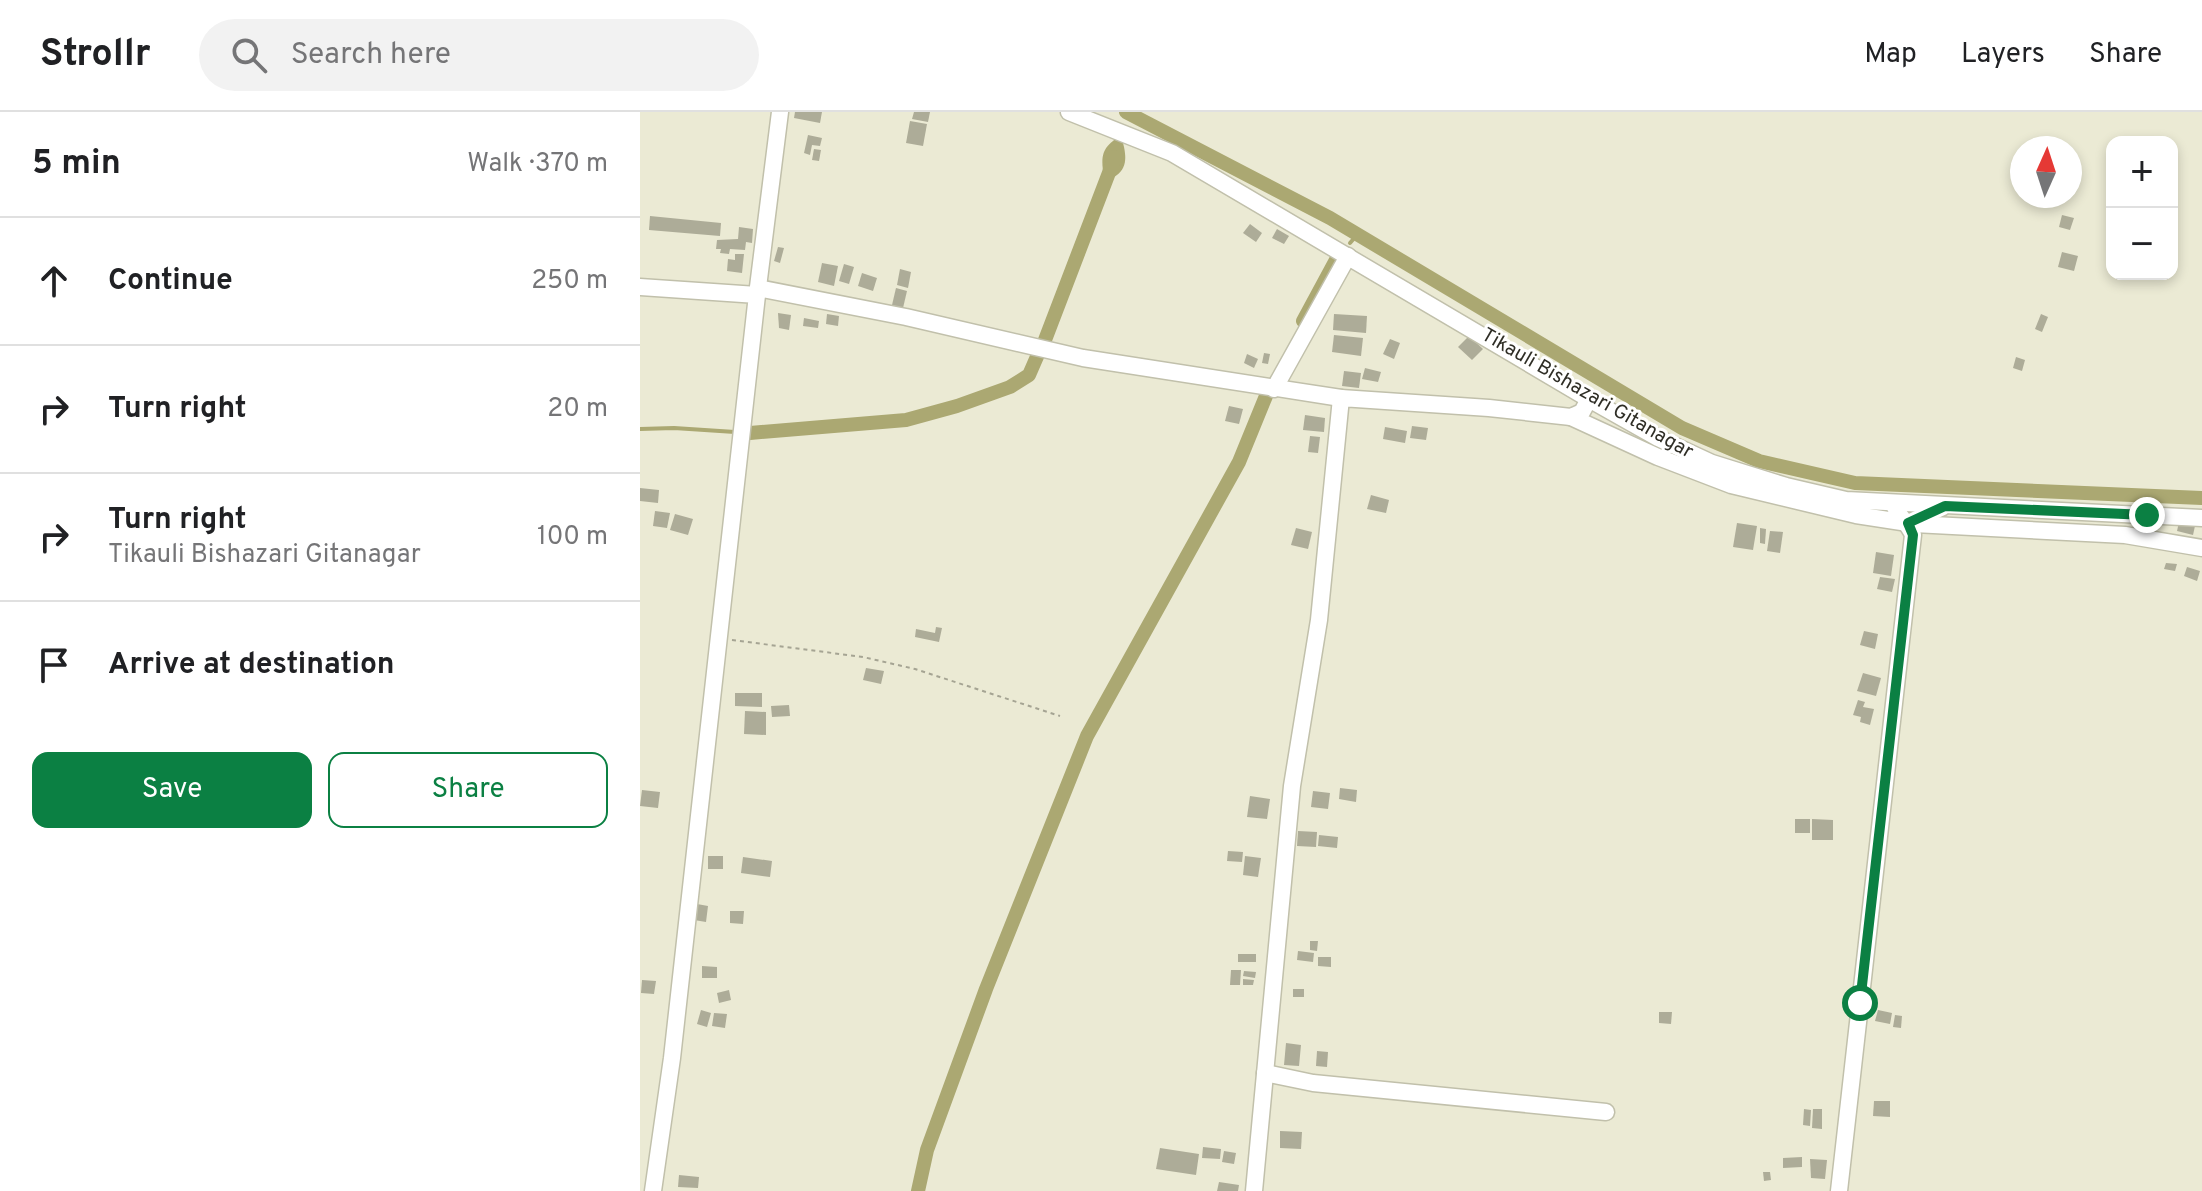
<!DOCTYPE html>
<meta charset="utf-8">
<style>
:root{--surface:#fff;--page:#f2f2f2;--text:#202124;--muted:#757577;--line:#e0e0e0;--accent:#0b8043}
body{margin:0;font-family:Overpass,sans-serif;background:var(--page);color:var(--text)}
.controls{position:absolute;right:24px;top:24px;display:grid;overflow:hidden;border-radius:16px;box-shadow:0 4px 12px #0003}
.controls button{width:72px;height:72px;display:grid;place-items:center;padding:0;border:0;border-bottom:2px solid var(--line);background:var(--surface);color:var(--text);font:40px sans-serif}
.compass{position:absolute;left:1370px;top:24px;width:72px;height:72px;border-radius:50%;background:var(--surface);box-shadow:0 4px 12px #0003;rotate:3deg}
.stop{position:absolute;width:24px;height:24px;margin:-18px;border:6px solid #0b8043;border-radius:50%;background:#fff}
.stop.end{background:#0b8043;border-color:#fff;box-shadow:0 2px 8px #0008}
.list{margin:0;padding:0;list-style:none}
h2{display:flex;justify-content:space-between;align-items:center;height:104px;margin:0;padding:0 32px;font-size:34px}
h2 small{font-size:26px;font-weight:400;color:var(--muted)}
.list li{display:grid;grid-template-columns:52px 1fr auto;gap:24px;align-items:center;box-sizing:border-box;height:128px;padding:0 32px;border-top:2px solid var(--line)}
.list b{display:block;font-size:30px;white-space:nowrap}
.list p{margin:0;font-size:26px;white-space:nowrap;color:var(--muted)}
.list em{font-size:26px;font-style:normal;color:var(--muted)}
.actions{display:flex;gap:16px;padding:24px 32px}
.actions a{flex:1;padding:18px 0;border:2px solid var(--accent);border-radius:16px;text-align:center;font-size:28px;color:var(--accent)}
.actions .main{background:var(--accent);color:#fff}
.icon{flex:none;width:44px;height:44px;fill:none;stroke:currentColor;stroke-width:2;stroke-linecap:round;stroke-linejoin:round}
.map{position:relative;flex:none;width:1562px;height:1079px;overflow:hidden}
header{display:flex;align-items:center;gap:48px;box-sizing:border-box;height:112px;padding:0 40px;background:var(--surface);border-bottom:2px solid var(--line)}
header strong{font-size:38px}
nav{display:flex;gap:44px;margin-inline-start:auto;font-size:28px}
.search{width:560px;height:72px;background:var(--page);display:flex;align-items:center;gap:20px;box-sizing:border-box;padding:0 28px;border-radius:44px;color:var(--muted);font-size:30px}
main{display:flex}
aside{flex:1;background:var(--surface)}
.map>svg:first-child{display:block}
.water{fill:#aba872}
.lines{fill:none;stroke-linecap:round;stroke-linejoin:round}
.stream{stroke:#aba872;stroke-width:4}
.canal{stroke:#aba872;stroke-width:14}
.building{fill:#adac98}
.minor-casing{stroke:#c1c0ab;stroke-width:19}
.path{stroke:#a5a493;stroke-width:2;stroke-dasharray:4 4;stroke-linecap:butt}
.minor{stroke:#fff;stroke-width:16}
.route{stroke:#0b8043;stroke-width:10}
.labels{text-anchor:middle;dominant-baseline:central;stroke-width:6;stroke-linejoin:round;paint-order:stroke}
.street-label{font-size:20px;fill:#2f2e26;stroke:#fff}
</style>
<header>
<strong>Strollr</strong>
<div class="search"><svg class="icon" aria-label="search" viewBox="0 0 24 24"><circle cx="10" cy="10" r="6"/><path d="M15 15l6 6"/></svg>Search here</div>
<nav><a>Map</a><a>Layers</a><a>Share</a></nav>
</header>
<main>
<aside>
<h2>5 min<small>Walk · 370 m</small></h2>
<ul class="list">
<li><svg class="icon" aria-label="ahead" viewBox="0 0 24 24"><path d="M12 20V5M6 11l6-6 6 6"/></svg><div><b>Continue</b></div><em>250 m</em></li>
<li><svg class="icon" aria-label="right" viewBox="0 0 24 24"><path d="M7 20v-9h11M14 6l5 5-5 5"/></svg><div><b>Turn right</b></div><em>20 m</em></li>
<li><svg class="icon" aria-label="right" viewBox="0 0 24 24"><path d="M7 20v-9h11M14 6l5 5-5 5"/></svg><div><b>Turn right</b><p>Tikauli Bishazari Gitanagar</p></div><em>100 m</em></li>
<li><svg class="icon" aria-label="arrive" viewBox="0 0 24 24"><path d="M6 21V4h12l-3 4 3 4H6"/></svg><div><b>Arrive at destination</b></div></li>
</ul>
<div class="actions"><a class="main">Save</a><a>Share</a></div>
</aside>
<div class="map">
<svg width="1562" height="1079" viewBox="0 0 1562 1079">
<rect width="100%" height="100%" fill="#ebead4"/>
<path class="water" d="M 478,25 L 482,27 C 486,42 489,56 474,65 L 463,59 C 461,42 463,36 478,25 Z"/>
<g class="lines">
<g class="stream">
<polyline points="710,131 717,123"/>
<polyline points="0,317 34,316 95,320"/>
</g>
<g class="canal">
<polyline points="486,0 690,106 1042,316 1119,349 1215,371 1562,386"/>
<polyline points="663,209 697,146"/>
<polyline points="405,228 475,45"/>
<polyline points="110,321 266,308 317,294 370,275 389,263 399,240"/>
<polyline points="278,1079 287,1038 346,877 447,624 599,350 626,284"/>
</g>
</g>
<g class="building">
<polygon points="155,0 182,0 180,11 154,6"/>
<polygon points="274,0 290,0 288,10 272,7"/>
<polygon points="270,9 287,12 283,34 266,31"/>
<polygon points="168,23 182,26 180,34 172,33 170,43 164,41"/>
<polygon points="174,37 181,38 179,49 172,48"/>
<polygon points="1422,103 1434,106 1430,118 1419,115"/>
<polygon points="10,104 81,111 80,124 9,118"/>
<polygon points="610,112 622,121 616,130 603,121"/>
<polygon points="99,115 113,117 112,131 106,130 105,138 90,137 89,142 80,141 81,137 76,137 77,128 98,127"/>
<polygon points="637,117 649,124 644,132 632,126"/>
<polygon points="138,135 144,136 140,151 134,149"/>
<polygon points="1422,140 1438,144 1434,159 1418,155"/>
<polygon points="95,142 104,142 102,161 87,159 88,147 95,148"/>
<polygon points="182,151 198,154 194,174 178,170"/>
<polygon points="204,152 214,155 209,172 199,169"/>
<polygon points="260,157 271,160 268,176 257,173"/>
<polygon points="222,161 237,166 233,179 218,174"/>
<polygon points="256,176 267,179 263,196 252,193"/>
<polygon points="138,201 151,203 149,218 139,216"/>
<polygon points="187,202 199,204 198,214 186,212"/>
<polygon points="694,202 727,204 726,221 693,218"/>
<polygon points="1401,202 1408,205 1402,220 1395,217"/>
<polygon points="164,206 179,209 178,216 163,214"/>
<polygon points="694,223 723,226 721,244 692,240"/>
<polygon points="829,224 843,237 832,248 818,235"/>
<polygon points="750,227 760,231 754,247 743,242"/>
<polygon points="624,241 630,242 628,252 622,251"/>
<polygon points="607,242 618,247 614,256 604,251"/>
<polygon points="1376,245 1385,248 1382,259 1373,256"/>
<polygon points="725,256 741,260 738,270 722,267"/>
<polygon points="704,259 721,261 719,276 702,274"/>
<polygon points="589,294 603,297 599,312 585,309"/>
<polygon points="665,303 685,306 684,320 663,318"/>
<polygon points="772,314 788,316 786,328 770,326"/>
<polygon points="745,315 767,319 765,331 743,327"/>
<polygon points="670,324 680,325 678,341 668,340"/>
<polygon points="0,376 19,378 18,391 0,389"/>
<polygon points="731,383 749,388 746,401 727,397"/>
<polygon points="15,399 30,401 27,416 13,414"/>
<polygon points="35,402 53,407 48,423 30,418"/>
<polygon points="1539,410 1555,414 1553,423 1537,419"/>
<polygon points="1097,411 1117,414 1113,438 1093,435"/>
<polygon points="656,416 672,420 668,437 651,433"/>
<polygon points="1120,416 1126,417 1125,432 1120,431"/>
<polygon points="1130,419 1143,420 1140,441 1127,439"/>
<polygon points="1236,440 1254,443 1251,464 1233,461"/>
<polygon points="1526,451 1537,452 1535,459 1524,457"/>
<polygon points="1547,455 1560,459 1557,469 1544,464"/>
<polygon points="1240,465 1255,467 1252,480 1237,477"/>
<polygon points="296,515 302,516 299,530 275,525 276,517 295,521"/>
<polygon points="1224,519 1238,522 1235,537 1220,533"/>
<polygon points="226,556 244,559 241,572 223,568"/>
<polygon points="1223,561 1241,566 1236,584 1217,579"/>
<polygon points="95,581 122,581 122,595 95,594"/>
<polygon points="1218,588 1225,590 1223,595 1234,597 1230,613 1220,610 1221,605 1213,603"/>
<polygon points="149,593 150,604 132,605 131,594"/>
<polygon points="105,599 126,600 126,623 104,622"/>
<polygon points="700,676 717,678 716,690 699,687"/>
<polygon points="2,678 20,680 18,696 0,694"/>
<polygon points="673,679 690,681 688,697 671,695"/>
<polygon points="610,684 630,687 627,707 607,705"/>
<rect x="1155" y="707" width="15" height="14"/>
<polygon points="1172,707 1193,708 1193,728 1172,728"/>
<polygon points="658,719 677,720 676,735 657,734"/>
<polygon points="679,723 698,725 697,736 678,734"/>
<polygon points="588,739 603,740 602,750 587,749"/>
<rect x="68" y="744" width="15" height="13"/>
<polygon points="605,744 621,746 618,765 603,763"/>
<polygon points="103,745 132,749 130,765 101,761"/>
<polygon points="57,792 68,794 66,810 54,808"/>
<polygon points="90,799 104,799 103,812 90,811"/>
<polygon points="670,829 678,829 677,839 670,838"/>
<polygon points="658,839 674,841 673,850 657,848"/>
<rect x="598" y="842" width="18" height="8"/>
<polygon points="678,845 691,845 691,855 678,854"/>
<polygon points="62,854 77,855 77,866 62,866"/>
<polygon points="591,858 601,858 600,873 590,873"/>
<polygon points="604,859 616,860 615,866 603,864"/>
<polygon points="603,867 614,868 613,873 603,873"/>
<polygon points="2,868 16,869 14,882 1,881"/>
<rect x="653" y="877" width="11" height="8"/>
<polygon points="89,878 91,888 79,891 77,881"/>
<polygon points="61,898 71,901 67,915 57,912"/>
<polygon points="1238,898 1252,901 1250,912 1235,909"/>
<polygon points="1019,900 1032,900 1031,912 1019,911"/>
<polygon points="74,901 87,902 85,916 72,914"/>
<polygon points="1255,903 1262,904 1261,916 1253,915"/>
<polygon points="646,931 661,933 659,954 644,953"/>
<polygon points="677,939 688,940 687,955 676,954"/>
<polygon points="1234,989 1250,989 1250,1005 1233,1004"/>
<polygon points="1164,997 1171,998 1170,1014 1163,1013"/>
<polygon points="1173,997 1182,997 1182,1017 1172,1016"/>
<polygon points="640,1019 662,1020 661,1037 640,1036"/>
<polygon points="563,1035 581,1037 580,1047 562,1046"/>
<polygon points="520,1036 559,1042 556,1063 516,1057"/>
<polygon points="584,1039 596,1041 594,1052 582,1050"/>
<polygon points="1162,1045 1162,1055 1143,1056 1143,1046"/>
<polygon points="1170,1047 1187,1048 1185,1067 1171,1066"/>
<polygon points="1123,1060 1130,1060 1131,1068 1124,1069"/>
<polygon points="39,1063 59,1065 58,1076 38,1075"/>
<polygon points="579,1070 599,1073 598,1079 577,1079"/>
</g>
<g class="lines">
<g class="minor-casing">
<g id="minor">
<polyline points="429,0 532,41 949,287 1018,326 1072,351 1146,374 1206,388 1562,406"/>
<polyline points="0,175 117,183 32,946 13,1079"/>
<polyline points="118,176 266,205 443,246 701,286"/>
<polyline points="117,183 140,0"/>
<polyline points="634,277 708,144"/>
<polyline points="931,305 1018,345 1091,373 1216,403 1268,411 1303,395"/>
<polyline points="1274,412 1485,423 1562,436"/>
<polyline points="625,961 673,971 966,1000"/>
<polyline points="614,1079 652,674 679,508 701,286 849,296 931,305 942,300 949,287"/>
<path d="M 1199,1079 L 1273,423 C 1268,411 1258,404 1253,391"/>
</g>
</g>
<polyline class="path" points="92,528 223,545 275,557 420,604"/>
<use href="#minor" class="minor"/>
</g>
<g class="lines">
<polyline class="route" points="1220,891 1273,423 1268,411 1305,394 1507,403"/>
</g>
<g class="labels">
<g class="street-label">
<text transform="translate(947 282) rotate(30)">Tikauli Bishazari Gitanagar</text>
</g>
</g>
</svg>
<div class="controls">
<button>+</button>
<button>−</button>
</div>
<svg class="compass" viewBox="-18 -18 36 36"><path d="M0-13l5 13h-10z" fill="#e53935"/><path d="M0 13l5-13h-10z" fill="#757577"/></svg>
<div class="stop" style="left:1220px;top:891px"></div>
<div class="stop end" style="left:1507px;top:403px"></div>
</div>
</main>
